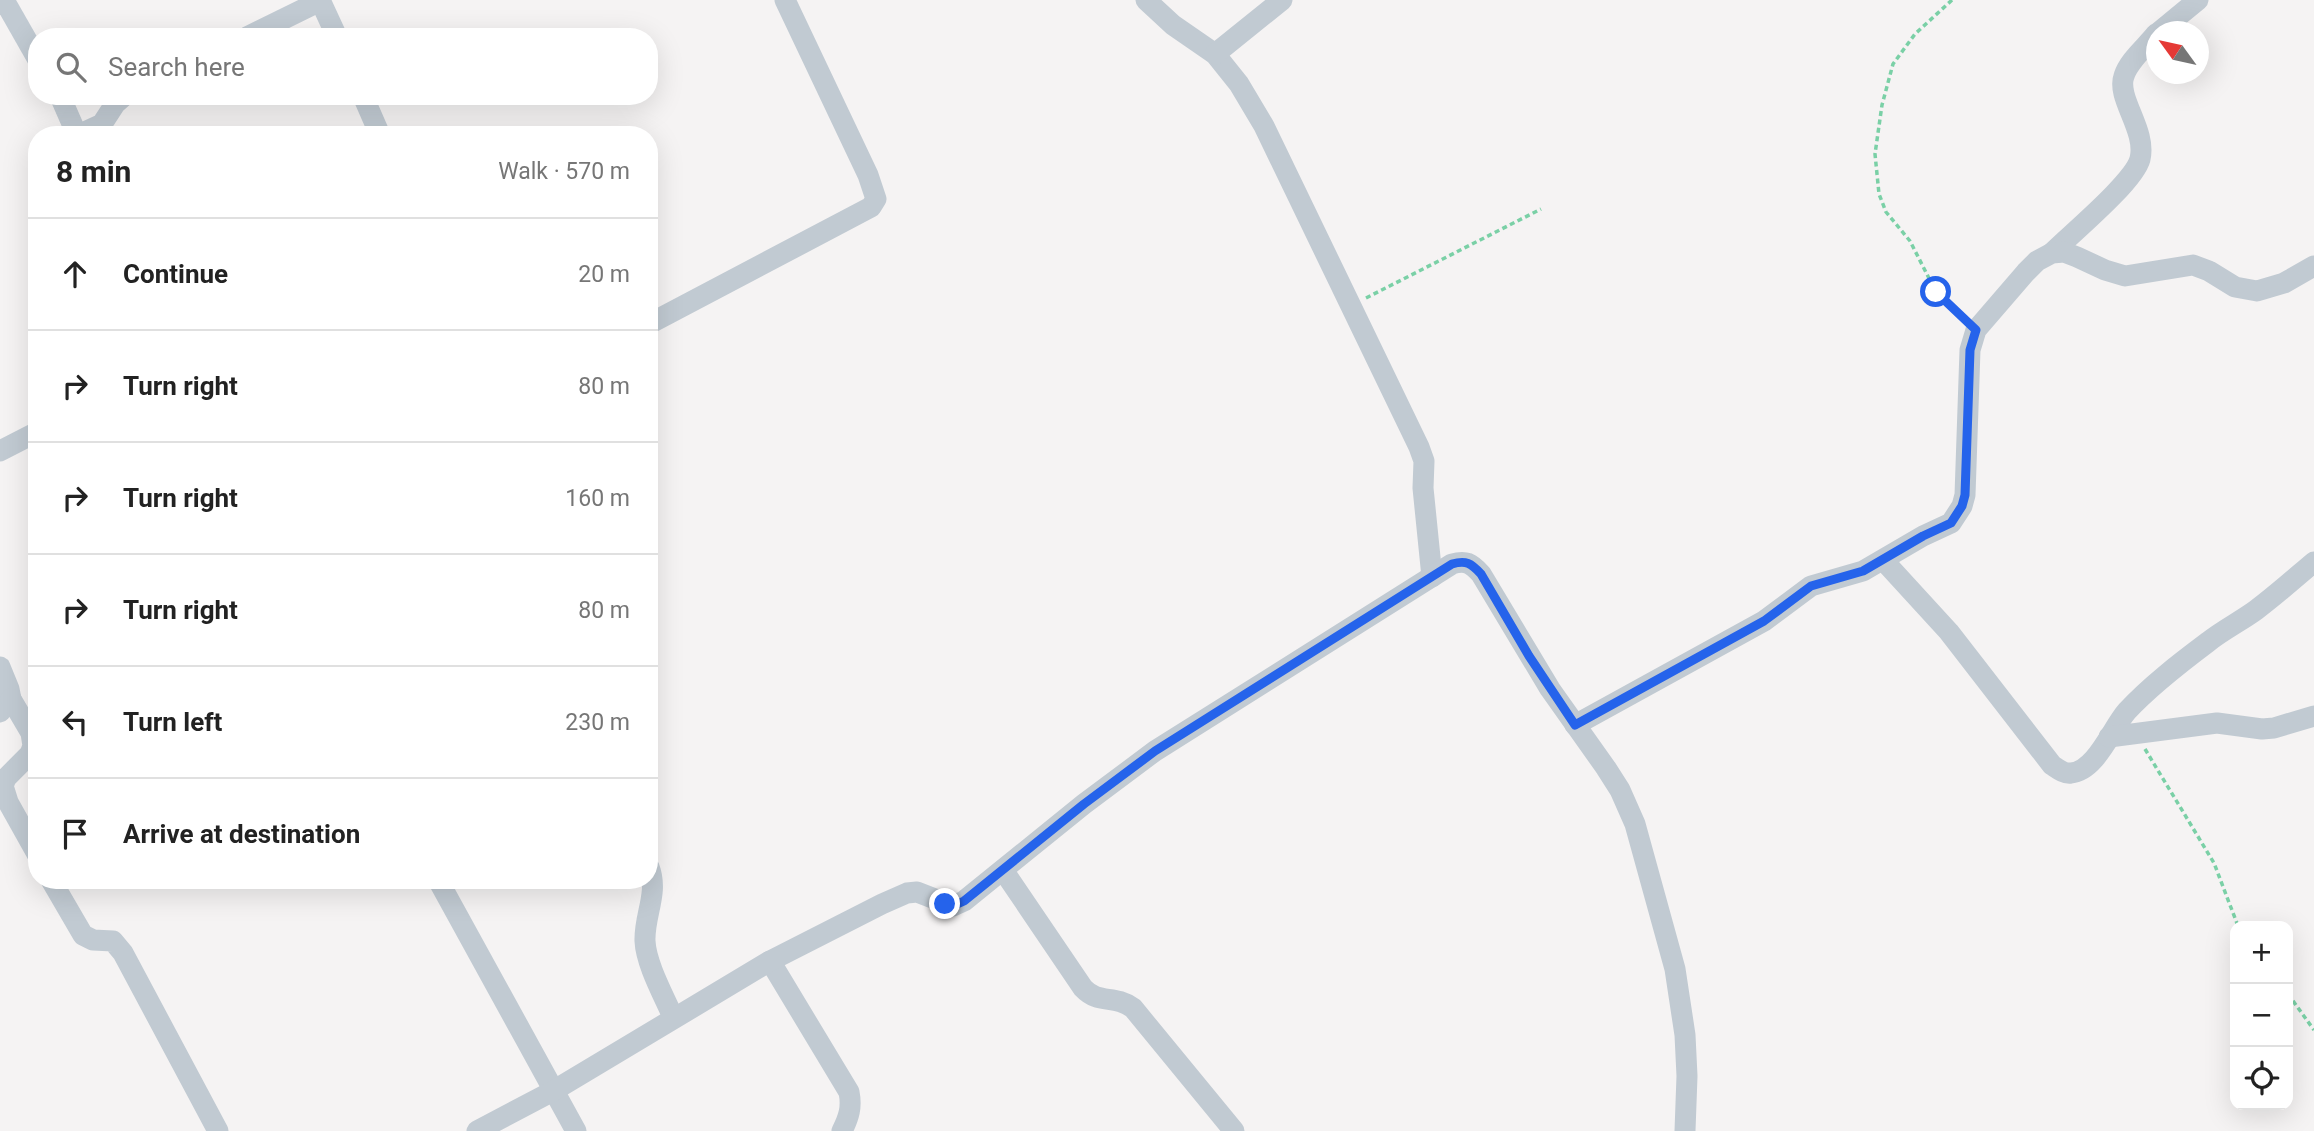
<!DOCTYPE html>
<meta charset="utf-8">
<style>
:root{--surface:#fff;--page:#f2f2f2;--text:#222;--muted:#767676;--line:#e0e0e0}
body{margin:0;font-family:Roboto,sans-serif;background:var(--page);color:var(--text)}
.controls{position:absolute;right:21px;bottom:21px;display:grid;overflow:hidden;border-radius:14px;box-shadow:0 7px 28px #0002}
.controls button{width:63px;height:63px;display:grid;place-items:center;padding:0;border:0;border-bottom:2px solid var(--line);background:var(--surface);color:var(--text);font:35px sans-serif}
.compass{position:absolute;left:2146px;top:21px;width:63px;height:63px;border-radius:50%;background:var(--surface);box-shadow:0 7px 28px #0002;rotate:303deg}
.stop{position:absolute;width:21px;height:21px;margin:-16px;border:5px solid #2563eb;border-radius:50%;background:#fff}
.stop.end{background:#2563eb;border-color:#fff;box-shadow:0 2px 7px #0008}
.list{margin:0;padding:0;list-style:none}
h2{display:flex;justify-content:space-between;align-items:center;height:91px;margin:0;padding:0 28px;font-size:30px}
h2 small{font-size:23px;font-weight:400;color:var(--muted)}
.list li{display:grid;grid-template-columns:46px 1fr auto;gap:21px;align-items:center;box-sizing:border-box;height:112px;padding:0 28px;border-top:2px solid var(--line)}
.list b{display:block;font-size:26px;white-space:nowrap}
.list em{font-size:23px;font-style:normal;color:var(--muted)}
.icon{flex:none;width:38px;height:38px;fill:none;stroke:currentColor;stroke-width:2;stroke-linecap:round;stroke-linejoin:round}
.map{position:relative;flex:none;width:2314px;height:1131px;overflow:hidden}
.search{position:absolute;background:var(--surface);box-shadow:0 7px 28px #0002;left:28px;top:28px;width:630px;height:77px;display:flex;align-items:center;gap:18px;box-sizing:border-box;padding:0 24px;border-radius:28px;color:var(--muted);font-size:26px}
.panel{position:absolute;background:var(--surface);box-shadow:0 7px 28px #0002;left:28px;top:126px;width:630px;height:763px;border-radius:28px}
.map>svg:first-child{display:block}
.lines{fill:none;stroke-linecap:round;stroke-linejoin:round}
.path{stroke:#7ad0a6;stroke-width:3.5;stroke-dasharray:5 3.5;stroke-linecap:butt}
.minor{stroke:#c1cad2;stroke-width:21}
.route{stroke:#2563eb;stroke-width:9}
</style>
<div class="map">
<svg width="2314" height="1131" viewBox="0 0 2314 1131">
<rect width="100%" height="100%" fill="#f5f3f3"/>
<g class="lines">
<g class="path">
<polyline points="1952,0 1915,34 1893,64 1882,105 1875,154 1879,194 1886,212 1910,241 1936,292 1964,319"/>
<polyline points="1366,298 1541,209"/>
<polyline points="2145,749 2214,863 2238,926"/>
<polyline points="2288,994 2314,1030"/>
</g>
<g class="minor">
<polyline points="4,0 37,58"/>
<polyline points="320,0 337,37"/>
<polyline points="1146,0 1173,25 1215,54 1239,84 1264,126 1419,447 1424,461 1423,488 1432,577"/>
<polyline points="2159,32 2198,0"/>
<polyline points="247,37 320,1"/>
<polyline points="1215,54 1282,0"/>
<polyline points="60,96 77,135"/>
<polyline points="363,96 380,135"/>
<polyline points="78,135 102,124 115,104 124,96"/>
<path d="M 2052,253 C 2071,234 2134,182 2140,159 C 2147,130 2116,98 2124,76 C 2129,60 2146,47 2156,34"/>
<polyline points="649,324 871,207 876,199 868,175 785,0"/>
<polyline points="0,451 37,432"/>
<path d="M 1884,561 L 1949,632 L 2052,765 C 2058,769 2064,774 2071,773 C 2096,771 2112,728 2127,711 C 2150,686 2180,663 2208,642 C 2223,630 2241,621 2256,610 C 2276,595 2295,578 2314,562"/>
<polyline points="0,667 9,689 11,699 0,712"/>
<polyline points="11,699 31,733 33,746 30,754 6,778 3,786 8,802 37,854"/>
<polyline points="1575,725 1764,621 1811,586 1863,571 1923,536 1951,523 1962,506 1965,495 1970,350 1976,330 2026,272 2037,261 2052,253 2064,252 2077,257 2105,270 2125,276 2193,265 2209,271 2235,287 2257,291 2284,283 2314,266"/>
<polyline points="2109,737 2217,723 2262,729 2274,728 2314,716"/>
<path d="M 649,867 C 659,893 644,915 645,941 C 646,964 664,996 673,1017"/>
<path d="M 1003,870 L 1083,988 C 1099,1005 1114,994 1133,1008 L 1234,1131"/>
<polyline points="51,880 83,935 93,940 113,941 123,953 218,1131"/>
<polyline points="438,880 576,1131"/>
<path d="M 770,961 L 849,1092 C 852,1107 849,1117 842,1131"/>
<path d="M 477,1131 L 553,1091 L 770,961 L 882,904 L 907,893 L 917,892 L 953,906 L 964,901 L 1084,804 L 1155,751 L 1452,564 C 1466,560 1471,563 1481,574 L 1550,689 L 1606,768 L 1620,790 L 1635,824 L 1675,969 L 1685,1035 L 1687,1076 L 1685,1131"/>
</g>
</g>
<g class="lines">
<path class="route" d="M 945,904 L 953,906 L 964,901 L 1084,804 L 1155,751 L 1452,564 C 1466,560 1471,563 1481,574 L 1529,656 L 1575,725 L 1764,621 L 1811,586 L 1863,571 L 1923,536 L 1951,523 L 1962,506 L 1965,495 L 1970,350 L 1976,330 L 1936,292"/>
</g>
</svg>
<div class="controls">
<button>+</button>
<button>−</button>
<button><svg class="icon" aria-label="locate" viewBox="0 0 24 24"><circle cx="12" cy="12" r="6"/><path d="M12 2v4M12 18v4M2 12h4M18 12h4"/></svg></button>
</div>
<svg class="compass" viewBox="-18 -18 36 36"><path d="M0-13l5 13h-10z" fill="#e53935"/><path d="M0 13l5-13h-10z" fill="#767676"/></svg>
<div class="stop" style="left:1936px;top:292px"></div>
<div class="stop end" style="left:945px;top:904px"></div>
<div class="search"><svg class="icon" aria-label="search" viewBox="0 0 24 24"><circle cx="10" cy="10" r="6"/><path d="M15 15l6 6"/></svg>Search here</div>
<section class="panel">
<h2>8 min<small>Walk · 570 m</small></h2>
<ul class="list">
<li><svg class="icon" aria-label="ahead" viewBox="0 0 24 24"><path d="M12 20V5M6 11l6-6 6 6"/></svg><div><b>Continue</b></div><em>20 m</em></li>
<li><svg class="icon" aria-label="right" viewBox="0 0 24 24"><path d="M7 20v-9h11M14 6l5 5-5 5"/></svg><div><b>Turn right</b></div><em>80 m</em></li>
<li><svg class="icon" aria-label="right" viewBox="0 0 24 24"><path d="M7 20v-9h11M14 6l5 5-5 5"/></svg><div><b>Turn right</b></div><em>160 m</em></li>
<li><svg class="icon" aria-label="right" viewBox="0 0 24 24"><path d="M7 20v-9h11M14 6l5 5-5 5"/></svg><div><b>Turn right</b></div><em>80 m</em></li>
<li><svg class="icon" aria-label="left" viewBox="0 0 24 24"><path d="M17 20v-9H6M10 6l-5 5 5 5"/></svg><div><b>Turn left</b></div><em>230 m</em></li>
<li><svg class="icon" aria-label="arrive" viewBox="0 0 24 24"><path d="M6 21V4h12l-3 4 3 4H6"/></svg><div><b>Arrive at destination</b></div></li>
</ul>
</section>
</div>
